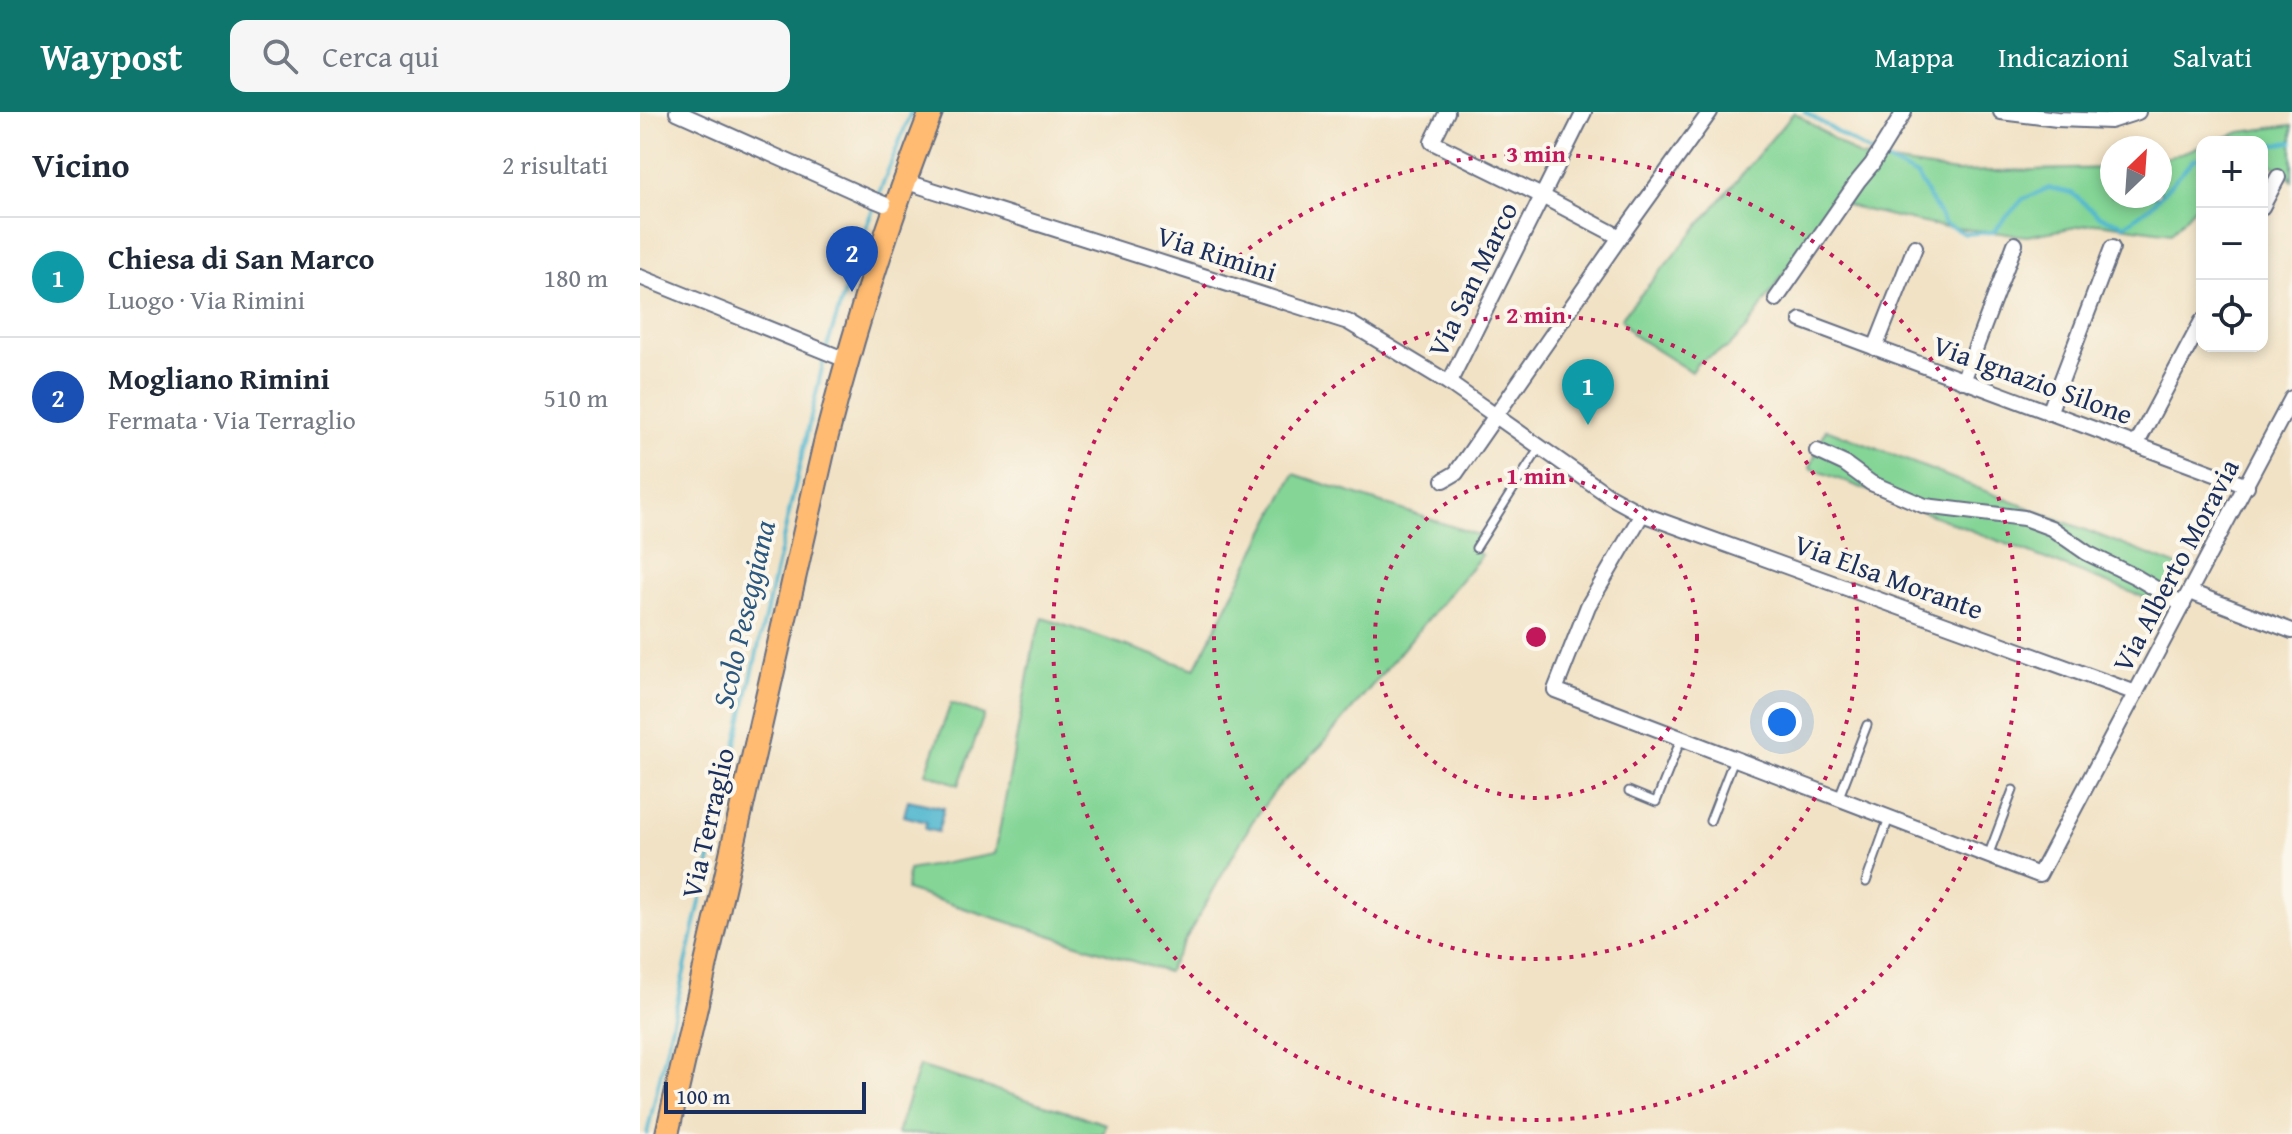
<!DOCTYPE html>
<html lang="it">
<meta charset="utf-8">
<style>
:root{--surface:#fff;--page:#f6f6f7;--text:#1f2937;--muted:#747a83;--line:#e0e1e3;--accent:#0f766e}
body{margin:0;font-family:"Gentium Book Plus",serif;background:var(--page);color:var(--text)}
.controls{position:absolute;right:24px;top:24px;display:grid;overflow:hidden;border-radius:16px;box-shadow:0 4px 12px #0003}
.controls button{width:72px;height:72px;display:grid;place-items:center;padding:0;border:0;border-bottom:2px solid var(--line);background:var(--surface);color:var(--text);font:40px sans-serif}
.compass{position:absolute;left:1460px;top:24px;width:72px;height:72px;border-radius:50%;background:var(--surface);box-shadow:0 4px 12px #0003;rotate:25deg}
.scale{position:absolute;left:24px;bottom:20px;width:202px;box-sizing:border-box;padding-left:8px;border:4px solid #1b2f5e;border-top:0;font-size:22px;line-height:28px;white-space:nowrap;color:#1b2f5e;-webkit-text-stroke:6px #fbf7ec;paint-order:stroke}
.you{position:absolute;left:1142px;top:610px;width:28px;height:28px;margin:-20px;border:6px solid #fff;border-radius:50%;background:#1a73e8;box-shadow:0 0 0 12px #1a73e833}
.badge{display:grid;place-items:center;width:52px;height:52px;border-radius:50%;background:var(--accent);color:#fff;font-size:26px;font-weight:700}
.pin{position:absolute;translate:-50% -66px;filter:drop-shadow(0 2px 4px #0008)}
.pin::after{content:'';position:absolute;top:42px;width:28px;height:24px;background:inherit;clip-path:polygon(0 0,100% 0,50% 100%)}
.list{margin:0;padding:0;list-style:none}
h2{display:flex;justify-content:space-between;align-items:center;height:104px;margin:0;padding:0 32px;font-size:34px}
h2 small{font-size:26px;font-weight:400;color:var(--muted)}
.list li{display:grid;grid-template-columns:52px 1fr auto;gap:24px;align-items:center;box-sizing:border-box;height:120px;padding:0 32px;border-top:2px solid var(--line)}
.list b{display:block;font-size:30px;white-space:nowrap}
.list p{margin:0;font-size:26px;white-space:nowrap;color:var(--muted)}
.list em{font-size:26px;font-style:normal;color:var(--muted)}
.icon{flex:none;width:44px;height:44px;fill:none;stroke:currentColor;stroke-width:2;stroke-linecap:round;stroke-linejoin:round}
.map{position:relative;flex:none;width:1652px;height:1022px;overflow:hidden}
header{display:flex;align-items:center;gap:48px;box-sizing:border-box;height:112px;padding:0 40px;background:var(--accent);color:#fff}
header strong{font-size:38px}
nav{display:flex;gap:44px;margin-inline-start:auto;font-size:28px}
.search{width:560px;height:72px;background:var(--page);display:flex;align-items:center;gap:20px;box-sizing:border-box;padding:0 28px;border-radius:16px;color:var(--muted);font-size:30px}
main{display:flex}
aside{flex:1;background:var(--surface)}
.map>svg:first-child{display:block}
.green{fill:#84d596;stroke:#50827a;stroke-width:2}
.water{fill:#51b7cf;stroke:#367396;stroke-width:2}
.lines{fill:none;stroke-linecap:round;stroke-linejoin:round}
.stream{stroke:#51b7cf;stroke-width:4}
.lane-casing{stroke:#666e82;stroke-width:11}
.street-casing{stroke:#666e82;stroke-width:18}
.primary-casing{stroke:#666e82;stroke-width:26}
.lane{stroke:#fff;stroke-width:7}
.street{stroke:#fff;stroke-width:14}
.primary{stroke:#febb71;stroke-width:22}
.street-bridge-casing{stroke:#666e82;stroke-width:18;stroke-linecap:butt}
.street-bridge{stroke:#fff;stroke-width:14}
.ring{fill:none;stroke:#c2185b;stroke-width:4;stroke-dasharray:4 8}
.labels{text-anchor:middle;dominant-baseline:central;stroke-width:8;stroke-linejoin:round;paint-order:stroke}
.street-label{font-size:28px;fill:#1b2f5e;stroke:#fbf7ec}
.water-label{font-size:30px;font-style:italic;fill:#2b5880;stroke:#fbf7ec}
.centre{fill:#c2185b;stroke:#fbf7ec;stroke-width:4}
.ring-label{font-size:24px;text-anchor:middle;font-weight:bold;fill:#c2185b;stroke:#fbf7ec;stroke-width:8;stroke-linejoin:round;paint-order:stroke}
</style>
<header>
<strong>Waypost</strong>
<div class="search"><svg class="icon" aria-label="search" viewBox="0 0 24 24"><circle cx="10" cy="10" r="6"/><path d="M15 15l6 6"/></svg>Cerca qui</div>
<nav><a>Mappa</a><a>Indicazioni</a><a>Salvati</a></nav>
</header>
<main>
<aside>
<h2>Vicino<small>2 risultati</small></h2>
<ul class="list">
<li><span class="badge" style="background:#0f9aa8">1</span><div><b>Chiesa di San Marco</b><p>Luogo · Via Rimini</p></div><em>180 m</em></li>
<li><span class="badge" style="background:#1a4fb4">2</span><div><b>Mogliano Rimini</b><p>Fermata · Via Terraglio</p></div><em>510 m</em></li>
</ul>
</aside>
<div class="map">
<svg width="1652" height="1022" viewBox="0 0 1652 1022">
<rect width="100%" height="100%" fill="#fbf7ec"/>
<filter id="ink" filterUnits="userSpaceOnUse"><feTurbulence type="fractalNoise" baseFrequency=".0125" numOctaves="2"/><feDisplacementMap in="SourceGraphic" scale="16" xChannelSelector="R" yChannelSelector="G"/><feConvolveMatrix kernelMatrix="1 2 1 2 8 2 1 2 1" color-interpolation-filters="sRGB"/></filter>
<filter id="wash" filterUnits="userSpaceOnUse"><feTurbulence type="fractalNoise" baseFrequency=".006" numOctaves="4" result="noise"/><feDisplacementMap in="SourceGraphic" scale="32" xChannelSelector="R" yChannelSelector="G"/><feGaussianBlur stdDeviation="1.8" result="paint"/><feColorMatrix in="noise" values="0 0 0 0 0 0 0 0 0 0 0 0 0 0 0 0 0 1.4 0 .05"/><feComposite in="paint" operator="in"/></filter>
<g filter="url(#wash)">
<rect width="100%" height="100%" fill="#f1e2c5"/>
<g class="green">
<polygon points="1154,0 1220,45 1316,60 1472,56 1472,84 1520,84 1520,48 1562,34 1562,87 1531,121 1458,111 1387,124 1297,114 1220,97 1192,88 1108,215 1089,235 1057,251 1051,260 993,223 981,206"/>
<polygon points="1652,13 1652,69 1643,58 1627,50 1622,58 1622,30 1572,30 1601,20"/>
<polygon points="1186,317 1538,454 1519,491 1170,356"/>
<polygon points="654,362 841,424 831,437 842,443 681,634 638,675 612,710 527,860 266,778 268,758 355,742 394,531 403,506 555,557"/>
<polygon points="311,591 344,603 319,673 286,661"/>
<polygon points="279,954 466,1012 463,1022 257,1022"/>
</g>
<polygon class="water" points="268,688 304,696 298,720 285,717 286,710 264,704"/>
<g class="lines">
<g class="stream">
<polyline points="1165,0 1229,40 1277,64 1305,112 1325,122 1353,120 1383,87 1409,76 1432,81 1459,104 1485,113 1511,94 1553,48 1562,45"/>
<polyline points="1622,34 1652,30"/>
<polyline points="187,235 222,125 271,0"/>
<polyline points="7,1022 185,243"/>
</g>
</g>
</g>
<g filter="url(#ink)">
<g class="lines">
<g class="lane-casing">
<g id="lane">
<polyline points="836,436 900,335"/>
<polyline points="989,679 1016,690 1041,627"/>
<polyline points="1199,685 1227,613"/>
<polyline points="1070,709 1094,647"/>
<polyline points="1348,744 1373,678"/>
<polyline points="1226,770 1249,706"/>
</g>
</g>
<g class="street-casing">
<g id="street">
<polyline points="37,0 227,85"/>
<polyline points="807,0 792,30 902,84 980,125"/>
<polyline points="1361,0 1417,7 1470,9 1498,0"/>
<polyline points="264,69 708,210 809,271 971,385 1002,402 1496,581"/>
<polyline points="1622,95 1638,65"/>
<polyline points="0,165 206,248"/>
<polyline points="1136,187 1218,69 1232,52 1264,0"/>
<polyline points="1161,208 1607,374"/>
<polyline points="1235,236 1275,135"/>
<polyline points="1323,269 1375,132"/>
<polyline points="809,271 944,0"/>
<polyline points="1409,301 1472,136"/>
<polyline points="1496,333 1562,209"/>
<polyline points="1177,339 1205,352 1231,371 1285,394 1384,406 1411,416 1447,441 1496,465 1543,493"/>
<polyline points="804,368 816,361 980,125 1070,0"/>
<polyline points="1002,402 948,494 915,578 1399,763 1652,286"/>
<polyline points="1550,480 1652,519"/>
</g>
</g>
<g class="primary-casing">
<path id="primary" d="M 27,1022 L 185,331 C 214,218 248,108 291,0"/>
</g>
<use href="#lane" class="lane"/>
<use href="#street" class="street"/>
<use href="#primary" class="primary"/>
<g class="street-bridge-casing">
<polyline id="street-bridge" points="227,85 244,92"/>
</g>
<use href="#street-bridge" class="street-bridge"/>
</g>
</g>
<g class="ring">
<circle cx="896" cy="525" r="161"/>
<circle cx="896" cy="525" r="322"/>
<circle cx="896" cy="525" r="483"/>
</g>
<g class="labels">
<g class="street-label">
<text transform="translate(577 141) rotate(18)">Via Rimini</text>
<text transform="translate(832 167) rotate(-64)">Via San Marco</text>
<text transform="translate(1393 267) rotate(20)">Via Ignazio Silone</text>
<text transform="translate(1535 453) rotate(-62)">Via Alberto Moravia</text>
<text transform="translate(1249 464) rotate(20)">Via Elsa Morante</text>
<text transform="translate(67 711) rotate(-77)">Via Terraglio</text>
</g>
<g class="water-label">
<text transform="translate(103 502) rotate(-77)">Scolo Peseggiana</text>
</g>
</g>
<circle cx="896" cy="525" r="12" class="centre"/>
<g class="ring-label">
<text x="896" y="50">3 min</text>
<text x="896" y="211">2 min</text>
<text x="896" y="372">1 min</text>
</g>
</svg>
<div class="controls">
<button>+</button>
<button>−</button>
<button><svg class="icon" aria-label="locate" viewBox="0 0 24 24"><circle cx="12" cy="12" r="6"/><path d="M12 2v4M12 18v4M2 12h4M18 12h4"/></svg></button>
</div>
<svg class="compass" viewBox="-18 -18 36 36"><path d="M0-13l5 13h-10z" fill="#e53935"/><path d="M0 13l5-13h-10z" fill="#747a83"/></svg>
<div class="scale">100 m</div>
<div class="you"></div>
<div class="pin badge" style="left:948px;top:313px;background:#0f9aa8">1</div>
<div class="pin badge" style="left:212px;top:180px;background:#1a4fb4">2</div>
</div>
</main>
